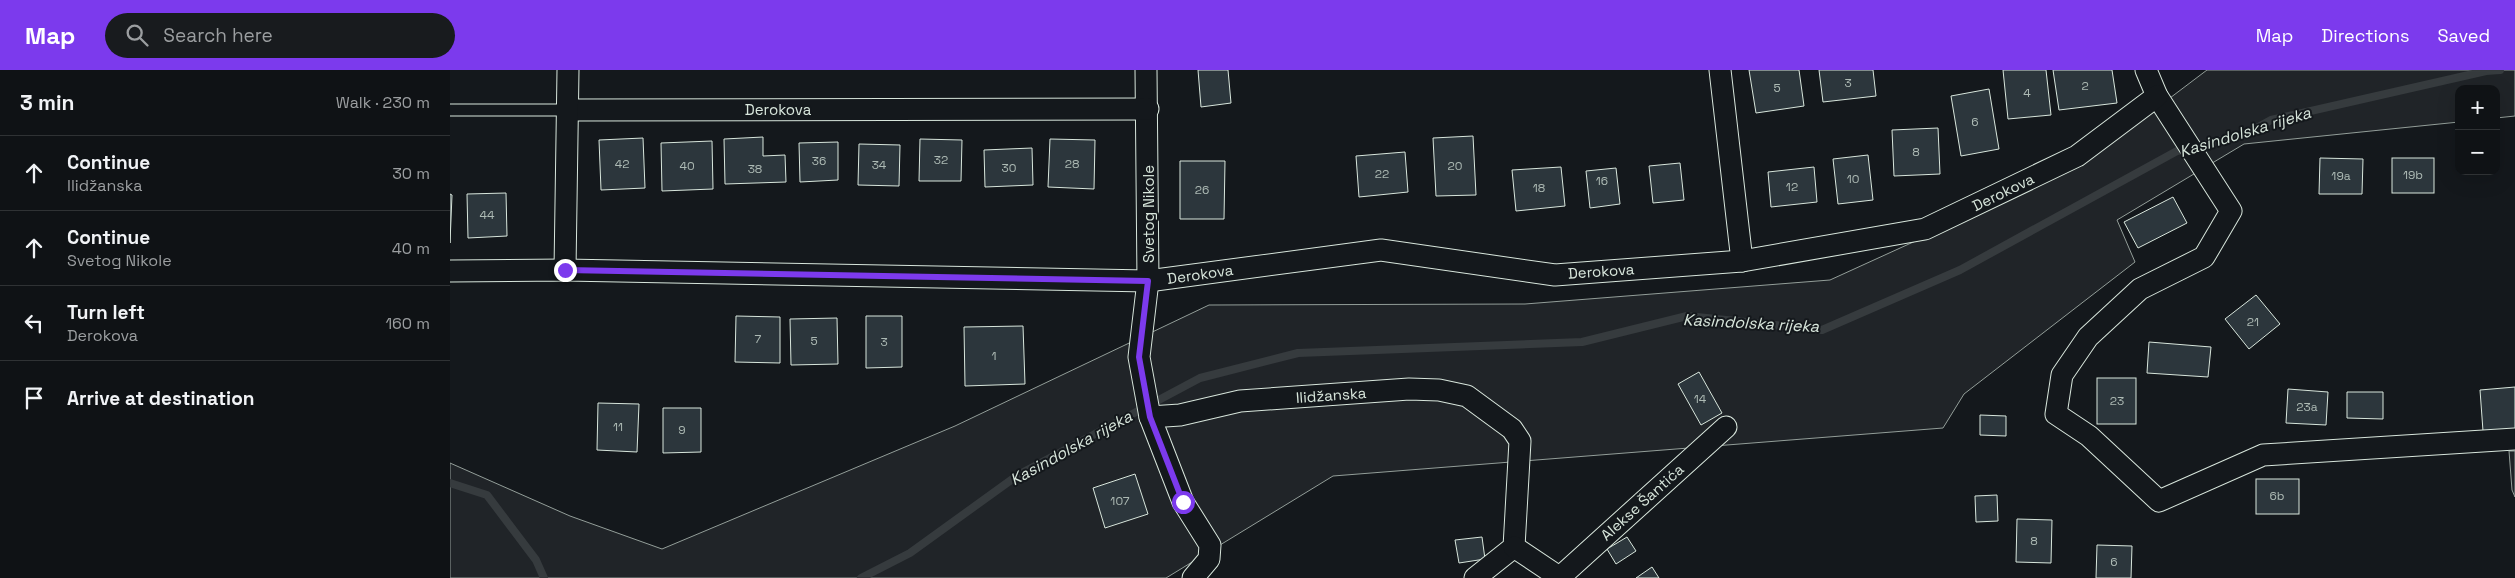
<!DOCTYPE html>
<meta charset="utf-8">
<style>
:root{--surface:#0f1215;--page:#181b1e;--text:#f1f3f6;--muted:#9b9ea0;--line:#2f3234;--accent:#7c3aed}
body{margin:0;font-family:"Space Grotesk",sans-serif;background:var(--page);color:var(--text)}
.controls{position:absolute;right:15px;top:15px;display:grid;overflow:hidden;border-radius:10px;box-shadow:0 5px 20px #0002}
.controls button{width:45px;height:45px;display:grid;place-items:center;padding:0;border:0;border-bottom:1px solid var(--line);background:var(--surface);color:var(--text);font:25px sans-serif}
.stop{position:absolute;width:15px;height:15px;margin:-11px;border:4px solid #7c3aed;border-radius:50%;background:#fff}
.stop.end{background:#7c3aed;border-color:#fff;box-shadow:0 1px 5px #0008}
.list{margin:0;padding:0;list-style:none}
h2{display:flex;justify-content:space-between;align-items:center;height:65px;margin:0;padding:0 20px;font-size:21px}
h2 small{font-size:16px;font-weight:400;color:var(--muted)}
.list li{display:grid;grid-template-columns:32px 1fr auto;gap:15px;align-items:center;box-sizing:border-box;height:75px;padding:0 20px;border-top:1px solid var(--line)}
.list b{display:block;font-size:19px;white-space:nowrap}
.list p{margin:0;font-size:16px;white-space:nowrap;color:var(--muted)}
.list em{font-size:16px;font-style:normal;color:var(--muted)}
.icon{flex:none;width:28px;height:28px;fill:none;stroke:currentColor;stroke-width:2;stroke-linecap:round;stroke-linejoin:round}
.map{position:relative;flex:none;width:2065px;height:508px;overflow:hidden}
header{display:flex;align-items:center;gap:30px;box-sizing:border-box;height:70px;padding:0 25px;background:var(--accent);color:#fff}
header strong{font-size:24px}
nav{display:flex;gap:28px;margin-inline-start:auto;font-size:18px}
.search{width:350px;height:45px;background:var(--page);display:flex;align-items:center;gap:12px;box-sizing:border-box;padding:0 18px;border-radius:28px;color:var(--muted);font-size:19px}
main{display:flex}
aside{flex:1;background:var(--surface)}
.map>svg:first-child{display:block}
.green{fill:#202428;stroke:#939e99}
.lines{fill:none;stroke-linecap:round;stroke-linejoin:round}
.stream{stroke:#363b3e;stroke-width:8}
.building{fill:#2c363c;stroke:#d8e6dc}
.service-casing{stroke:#d8e6dc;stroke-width:13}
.minor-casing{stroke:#d8e6dc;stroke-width:23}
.service{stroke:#14181c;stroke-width:11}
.minor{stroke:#14181c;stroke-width:21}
.route{stroke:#7c3aed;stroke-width:6}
.labels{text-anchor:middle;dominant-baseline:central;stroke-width:4;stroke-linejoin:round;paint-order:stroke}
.number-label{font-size:12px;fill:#adbab4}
.street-label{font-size:15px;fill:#d8e6dc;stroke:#14181c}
.water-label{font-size:16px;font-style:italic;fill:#d8e6dc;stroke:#14181c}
</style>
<header>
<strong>Map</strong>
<div class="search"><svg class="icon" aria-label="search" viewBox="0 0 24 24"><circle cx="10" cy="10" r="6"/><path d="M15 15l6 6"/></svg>Search here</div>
<nav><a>Map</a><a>Directions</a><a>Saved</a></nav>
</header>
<main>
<aside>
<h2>3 min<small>Walk · 230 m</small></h2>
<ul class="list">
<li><svg class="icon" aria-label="ahead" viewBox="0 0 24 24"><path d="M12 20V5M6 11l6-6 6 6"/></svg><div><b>Continue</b><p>Ilidžanska</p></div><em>30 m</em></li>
<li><svg class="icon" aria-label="ahead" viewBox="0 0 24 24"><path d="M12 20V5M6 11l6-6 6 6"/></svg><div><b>Continue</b><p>Svetog Nikole</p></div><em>40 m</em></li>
<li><svg class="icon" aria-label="left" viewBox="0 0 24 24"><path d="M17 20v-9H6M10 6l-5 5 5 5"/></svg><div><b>Turn left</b><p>Derokova</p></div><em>160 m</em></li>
<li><svg class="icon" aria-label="arrive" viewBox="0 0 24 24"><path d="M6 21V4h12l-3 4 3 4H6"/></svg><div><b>Arrive at destination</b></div></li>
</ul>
</aside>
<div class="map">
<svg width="2065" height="508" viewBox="0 0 2065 508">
<rect width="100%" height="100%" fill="#14181c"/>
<g class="green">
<polygon points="1757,0 2065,0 2065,46 2046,48 2046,19 2009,19 2009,52 1794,74 1667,150 1685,192 1514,324 1493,358 883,406 716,508 0,508 0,393 120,446 212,479 505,356 759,235 1075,234 1380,210 1630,96"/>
<polygon points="2059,381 2065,381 2065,427 2062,420"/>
</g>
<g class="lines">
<g class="stream">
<polyline points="0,413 37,425 86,490 94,508"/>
<polyline points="411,508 460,483 568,405 750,308 848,283 1132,272 1237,246 1372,260 1510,200 1727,81 1794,65 1821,50 2036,1 2050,0"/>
</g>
</g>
<g class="building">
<polygon points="748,0 778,0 781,33 751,37"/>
<polygon points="1299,0 1349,0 1354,36 1306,43"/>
<polygon points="1369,0 1423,0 1426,26 1373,32"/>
<polygon points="1553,0 1596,0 1601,45 1558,49"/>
<polygon points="1603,0 1662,0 1667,33 1609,40"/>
<polygon points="1539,19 1549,79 1511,86 1501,26"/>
<polygon points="1488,58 1490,104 1444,106 1442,60"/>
<polygon points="1023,66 1026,125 986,126 983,68"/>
<polygon points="313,67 313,86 335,85 336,112 275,114 274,69"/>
<polygon points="193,68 195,118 151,120 149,70"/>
<polygon points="470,69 512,70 511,111 469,111"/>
<polygon points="600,69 645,70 644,119 598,117"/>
<polygon points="262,71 263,119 212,121 211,73"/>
<polygon points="388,72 388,110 350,112 349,73"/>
<polygon points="409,74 450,75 449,116 408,115"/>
<polygon points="582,78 583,115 535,117 534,80"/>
<polygon points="955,82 958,122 909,127 906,86"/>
<polygon points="1418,85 1423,130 1388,134 1383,89"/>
<polygon points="1870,88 1913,89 1912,124 1869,124"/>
<rect x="1942" y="88" width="42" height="35"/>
<polygon points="730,91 775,91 774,149 730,149"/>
<polygon points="1230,93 1234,130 1203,133 1199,96"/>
<polygon points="1111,97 1115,136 1066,141 1062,100"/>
<polygon points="1364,97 1367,132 1321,137 1318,102"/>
<polygon points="1166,98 1170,134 1140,138 1136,101"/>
<polygon points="56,123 57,166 18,168 17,124"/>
<polygon points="0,124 2,125 0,173"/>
<polygon points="1723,127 1737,153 1688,178 1674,152"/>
<polygon points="1806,225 1830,254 1799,279 1775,249"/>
<polygon points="286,246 330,247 330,293 285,292"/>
<polygon points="416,246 452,246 452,297 416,298"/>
<polygon points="387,248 388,294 341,295 340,249"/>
<polygon points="573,256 575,314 515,316 514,257"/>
<polygon points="1699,272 1761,277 1758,307 1697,303"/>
<polygon points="1249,302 1272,343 1251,355 1228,314"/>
<rect x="1647" y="308" width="39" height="46"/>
<polygon points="2065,317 2065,359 2033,361 2030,320"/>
<polygon points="1838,319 1878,322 1876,355 1836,353"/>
<polygon points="1897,322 1933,322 1933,349 1897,348"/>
<polygon points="148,333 189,334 187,382 147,380"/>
<polygon points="213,338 251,338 251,382 213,383"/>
<polygon points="1530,345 1556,346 1556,366 1530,365"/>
<polygon points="685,404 698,444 655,458 643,418"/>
<rect x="1806" y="409" width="43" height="35"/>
<polygon points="1547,425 1548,451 1526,452 1525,426"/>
<polygon points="1567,449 1602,450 1601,493 1566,492"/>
<polygon points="1032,467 1035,489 1009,493 1005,470"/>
<polygon points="1177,467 1186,481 1166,494 1157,479"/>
<polygon points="1647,475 1682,476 1681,508 1646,508"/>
<polygon points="1202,497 1209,508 1186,508"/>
</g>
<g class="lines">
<g class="service-casing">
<polyline id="service" points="0,40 118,40"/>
</g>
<g class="minor-casing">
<g id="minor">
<polyline points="696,0 698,211 689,287 700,347 733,432 760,475 759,489 743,508"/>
<polyline points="1270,0 1292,191"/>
<polyline points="1696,0 1707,26 1781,141 1754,187 1690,219 1638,267 1612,305 1606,344 1639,366 1709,431 1813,385 2065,369"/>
<polyline points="118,40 698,39"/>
<polyline points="115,200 118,0"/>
<polyline points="0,201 115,200 698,211 931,180 1105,205 1292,191 1475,159 1627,86 1707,26"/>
<polyline points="700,347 730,345 790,331 959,319 989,320 1017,326 1062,359 1070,371 1064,477 1025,508"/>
<polyline points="1064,477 1109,507"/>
<polyline points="1109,508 1276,357"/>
</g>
</g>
<use href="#service" class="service"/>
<use href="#minor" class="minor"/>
</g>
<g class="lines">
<polyline class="route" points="115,200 698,211 689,287 700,347 733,432"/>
</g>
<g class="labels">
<g class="number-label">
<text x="1398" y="13">3</text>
<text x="1635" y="16">2</text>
<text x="1327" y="18">5</text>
<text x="1577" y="23">4</text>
<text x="1525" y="52">6</text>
<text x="1466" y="82">8</text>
<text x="491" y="90">32</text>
<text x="369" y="91">36</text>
<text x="172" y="94">42</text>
<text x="622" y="94">28</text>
<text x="429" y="95">34</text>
<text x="237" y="96">40</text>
<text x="1005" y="96">20</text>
<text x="559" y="98">30</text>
<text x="305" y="99">38</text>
<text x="932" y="104">22</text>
<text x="1963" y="105">19b</text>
<text x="1891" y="106">19a</text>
<text x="1403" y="109">10</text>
<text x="1152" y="111">16</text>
<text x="1342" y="117">12</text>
<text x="1089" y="118">18</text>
<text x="752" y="120">26</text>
<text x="37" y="145">44</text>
<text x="1803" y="252">21</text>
<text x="308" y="269">7</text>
<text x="364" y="271">5</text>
<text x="434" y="272">3</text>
<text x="544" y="286">1</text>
<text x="1250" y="329">14</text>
<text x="1667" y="331">23</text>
<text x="1857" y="337">23a</text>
<text x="168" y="357">11</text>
<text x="232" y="360">9</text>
<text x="1827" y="426">6b</text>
<text x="670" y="431">107</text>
<text x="1584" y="471">8</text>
<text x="1664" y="492">6</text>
</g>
<g class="street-label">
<text x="328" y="39">Derokova</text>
<text transform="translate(1553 122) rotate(-26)">Derokova</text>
<text transform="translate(698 144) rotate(-90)">Svetog Nikole</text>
<text transform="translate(1151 201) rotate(-4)">Derokova</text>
<text transform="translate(750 204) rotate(-8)">Derokova</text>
<text transform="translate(881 325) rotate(-4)">Ilidžanska</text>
<text transform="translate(1192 432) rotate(-42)">Alekse Šantića</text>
</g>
<g class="water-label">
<text transform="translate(1795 62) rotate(-17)">Kasindolska rijeka</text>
<text transform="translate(1301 253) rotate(3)">Kasindolska rijeka</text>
<text transform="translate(621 378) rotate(-29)">Kasindolska rijeka</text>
</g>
</g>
</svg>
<div class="controls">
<button>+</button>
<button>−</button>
</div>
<div class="stop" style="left:733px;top:432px"></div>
<div class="stop end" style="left:115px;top:200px"></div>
</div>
</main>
